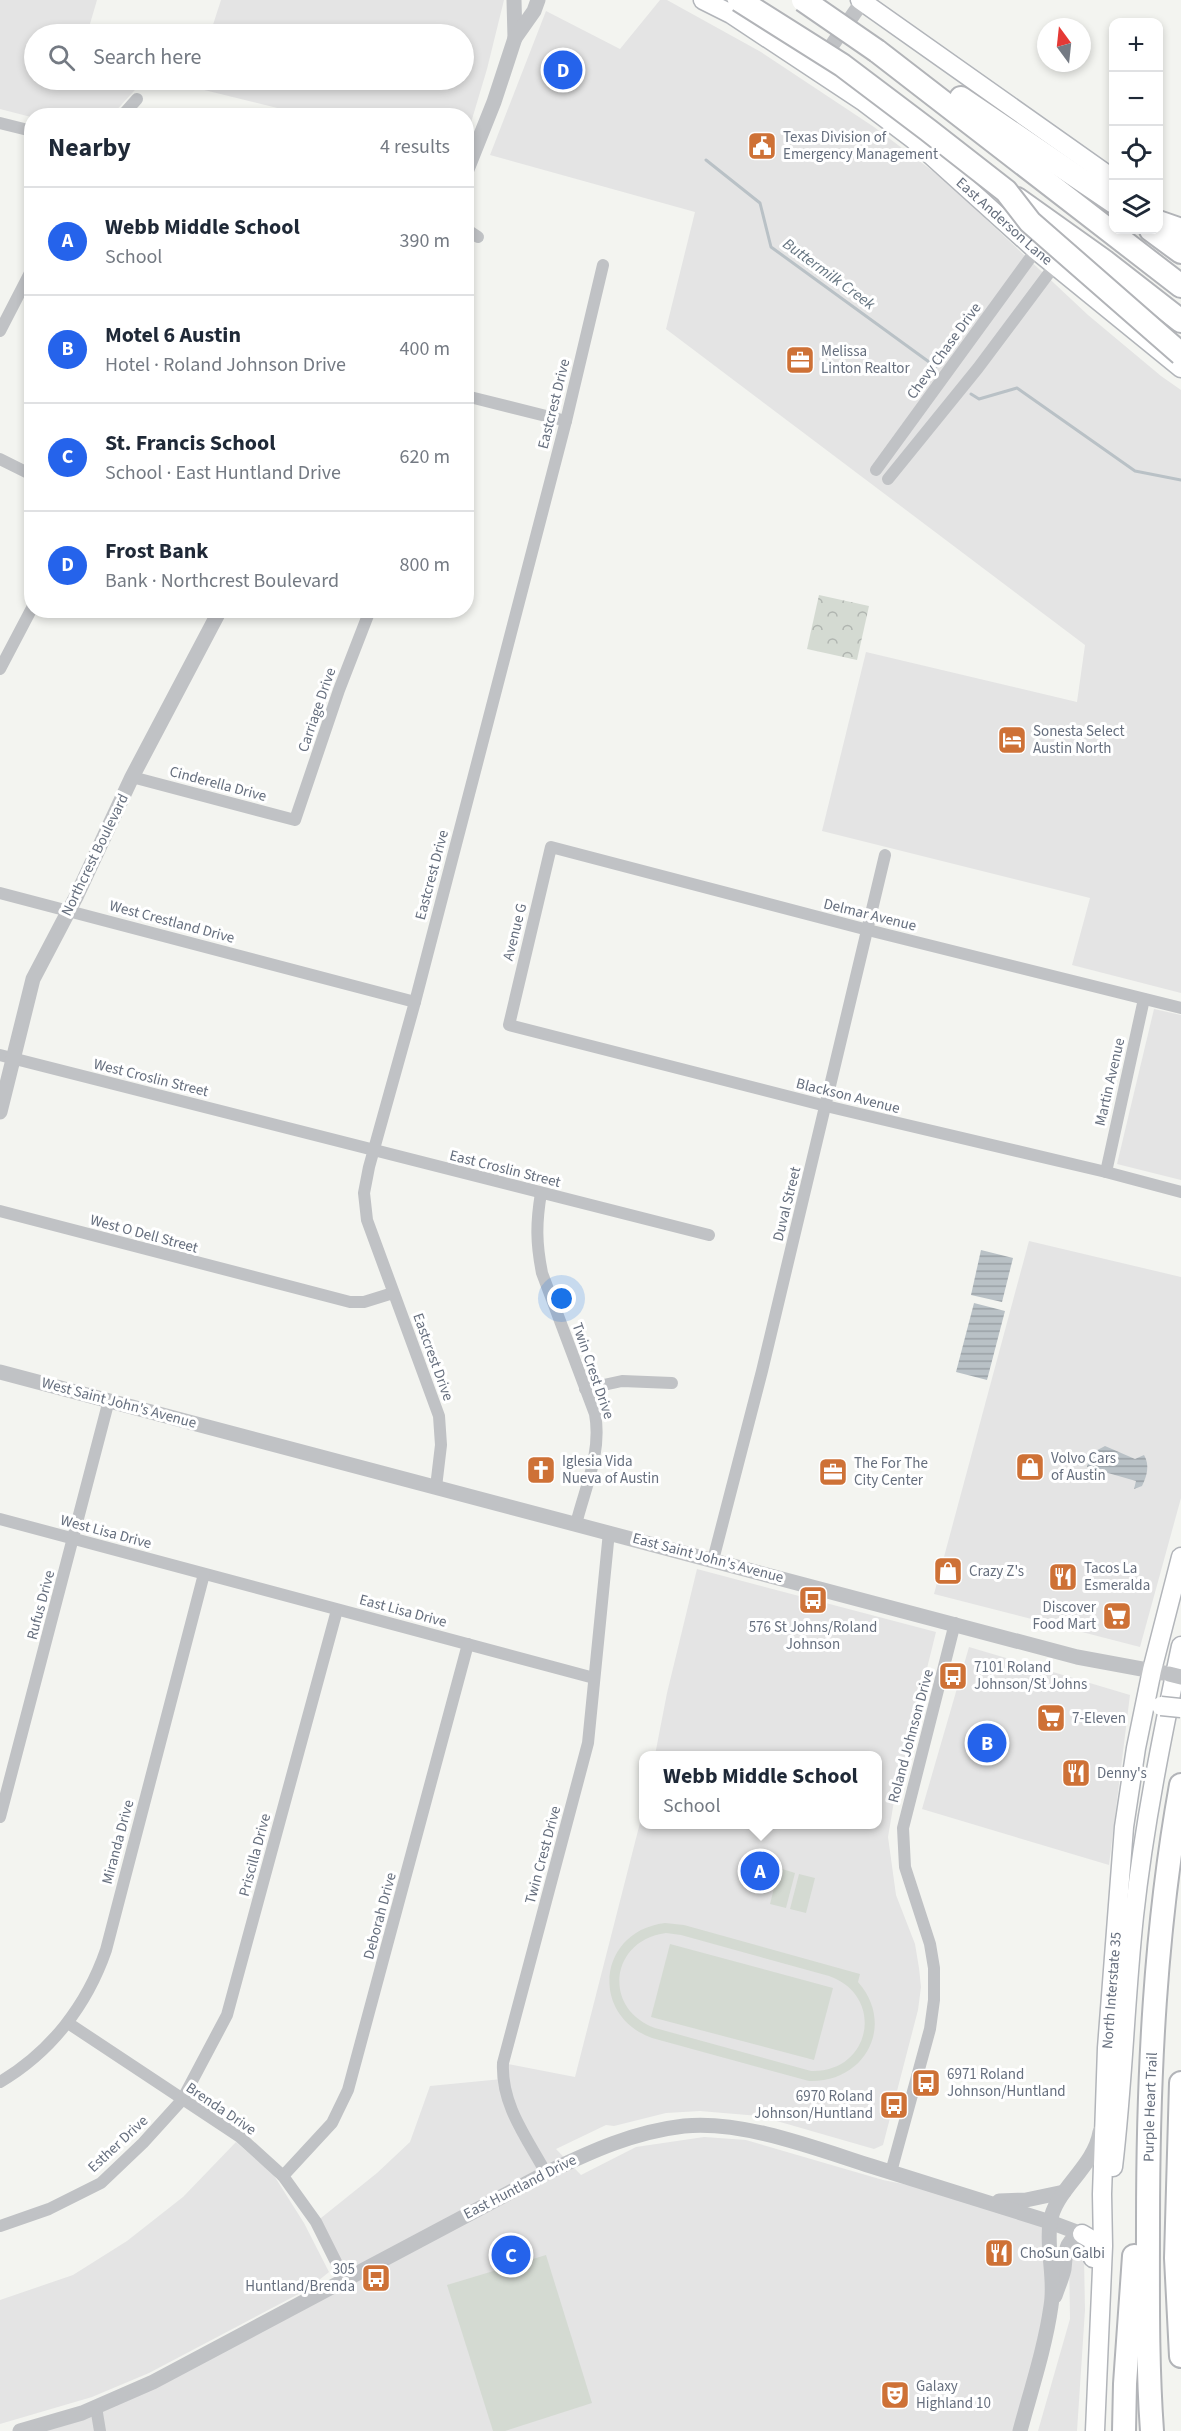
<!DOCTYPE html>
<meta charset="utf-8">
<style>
:root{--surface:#fff;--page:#f6f6f7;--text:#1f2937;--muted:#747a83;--line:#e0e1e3;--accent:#2563eb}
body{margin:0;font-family:"Source Sans 3",sans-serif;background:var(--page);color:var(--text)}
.controls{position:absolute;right:18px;top:18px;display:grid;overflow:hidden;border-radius:12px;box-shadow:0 3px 9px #0003}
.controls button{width:54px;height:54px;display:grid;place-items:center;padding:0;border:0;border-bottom:2px solid var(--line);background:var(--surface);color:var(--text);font:30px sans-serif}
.compass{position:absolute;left:1037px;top:18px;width:54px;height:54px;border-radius:50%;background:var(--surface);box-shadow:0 3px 9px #0003;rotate:345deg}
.you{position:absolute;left:562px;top:1299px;width:21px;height:21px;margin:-15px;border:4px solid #fff;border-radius:50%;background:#1a73e8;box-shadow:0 0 0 9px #1a73e833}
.badge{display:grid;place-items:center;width:39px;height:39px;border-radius:50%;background:var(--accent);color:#fff;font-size:20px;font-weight:700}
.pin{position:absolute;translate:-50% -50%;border:3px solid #fff;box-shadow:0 2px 6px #0006}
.popup{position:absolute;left:639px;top:1751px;width:243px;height:78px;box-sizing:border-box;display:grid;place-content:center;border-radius:12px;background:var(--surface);filter:drop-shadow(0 2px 4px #0005);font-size:20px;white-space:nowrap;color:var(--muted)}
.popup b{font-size:22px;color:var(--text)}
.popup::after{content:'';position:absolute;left:50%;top:100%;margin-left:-12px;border:12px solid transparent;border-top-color:var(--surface)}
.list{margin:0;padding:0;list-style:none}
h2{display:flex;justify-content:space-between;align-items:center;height:78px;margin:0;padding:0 24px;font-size:26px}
h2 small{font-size:20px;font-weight:400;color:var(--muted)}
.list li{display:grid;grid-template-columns:39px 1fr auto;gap:18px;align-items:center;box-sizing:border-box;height:108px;padding:0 24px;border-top:2px solid var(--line)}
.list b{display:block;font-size:22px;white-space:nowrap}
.list p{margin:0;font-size:20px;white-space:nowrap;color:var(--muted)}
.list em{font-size:20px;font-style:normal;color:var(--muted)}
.icon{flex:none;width:33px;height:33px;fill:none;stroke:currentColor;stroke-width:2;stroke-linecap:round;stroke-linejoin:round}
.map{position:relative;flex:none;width:1181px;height:2431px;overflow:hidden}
.search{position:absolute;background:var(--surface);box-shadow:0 3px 9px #0003;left:24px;top:24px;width:450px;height:66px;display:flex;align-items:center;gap:15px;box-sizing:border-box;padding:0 21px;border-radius:33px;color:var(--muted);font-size:22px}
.panel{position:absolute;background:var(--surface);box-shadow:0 3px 9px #0003;left:24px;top:108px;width:450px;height:510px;border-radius:24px}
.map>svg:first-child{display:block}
.built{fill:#e4e4e4}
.grass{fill:#d4dad2;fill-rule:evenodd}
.park{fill:url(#park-crowns)}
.water{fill:url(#water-rules)}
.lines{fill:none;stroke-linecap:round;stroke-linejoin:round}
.stream{stroke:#b9c1c6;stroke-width:3}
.secondary-casing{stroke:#b2b5ba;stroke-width:21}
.motorway-casing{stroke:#b2b4b8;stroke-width:26}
.minor{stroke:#c0c2c5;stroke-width:12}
.tertiary{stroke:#c0c2c5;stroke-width:15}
.secondary{stroke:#fff;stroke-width:18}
.motorway{stroke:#fff;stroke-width:22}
.secondary-bridge-casing{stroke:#b2b5ba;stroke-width:21;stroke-linecap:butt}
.motorway-bridge-casing{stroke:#b2b4b8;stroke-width:26;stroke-linecap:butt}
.tertiary-bridge{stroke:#c0c2c5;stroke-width:15}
.secondary-bridge{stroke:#fff;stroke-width:18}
.motorway-bridge{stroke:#fff;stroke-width:22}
.labels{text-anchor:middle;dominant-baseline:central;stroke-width:6;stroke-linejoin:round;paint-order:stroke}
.poi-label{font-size:15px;fill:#666f7e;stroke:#fff;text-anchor:start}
.street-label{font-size:15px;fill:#666f7e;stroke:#fff}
.water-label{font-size:16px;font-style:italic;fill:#677682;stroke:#fff}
</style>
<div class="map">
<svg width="1181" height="2431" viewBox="0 0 1181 2431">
<defs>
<pattern id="park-crowns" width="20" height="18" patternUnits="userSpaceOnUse" patternTransform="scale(1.5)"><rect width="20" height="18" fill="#d4dad2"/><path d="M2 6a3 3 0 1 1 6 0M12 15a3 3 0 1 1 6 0" fill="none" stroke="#b0b5b0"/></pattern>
<pattern id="water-rules" width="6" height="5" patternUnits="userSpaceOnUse" patternTransform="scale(1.5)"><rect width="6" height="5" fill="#b9c1c6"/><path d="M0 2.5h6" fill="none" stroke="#9aa1a6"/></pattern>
</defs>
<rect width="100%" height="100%" fill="#f3f4f0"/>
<g class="built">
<polygon points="0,0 97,0 87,34 34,34 34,80 144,80 112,115 31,117 0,109"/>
<polygon points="221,0 504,0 487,69 467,136 466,116 306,115 192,87 195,80 464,80 464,34 210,34"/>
<polygon points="660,0 667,0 761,52 874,127 942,178 1088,315 1161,376 1181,390 1181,993 1072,965 1090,898 822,831 866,652 1077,702 1085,645 666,329 695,212 490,155 546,11 620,49"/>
<polygon points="1154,1009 1181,1015 1181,1180 1117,1164"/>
<polygon points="1029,1241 1181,1277 1181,1498 1140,1647 934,1594"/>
<polygon points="697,1569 936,1632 894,1801 888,1837 896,1895 915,1944 919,1968 921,1987 918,2010 883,2145 874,2149 759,2116 700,2111 666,2113 614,2126 606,2125 556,2149 581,2175 636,2147 704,2137 746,2140 883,2180 978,2199 1050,2222 1052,2304 1020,2431 21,2431 82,2413 344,2280 316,2222 377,2173 410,2142 430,2086 502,2079 503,2063 575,2077 643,1811 643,1824 877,1824 877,1756 655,1755 667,1693"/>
<polygon points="969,1647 1130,1695 1109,1865 922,1809"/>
<polygon points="236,2142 273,2174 304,2223 329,2272 308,2289 149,2373 92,2397 0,2424 0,2300 73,2275 127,2241 183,2197"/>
<polygon points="1081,2246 1084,2256 1085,2310 1077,2431 1038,2431 1070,2319 1069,2256 1073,2247"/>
</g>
<g class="grass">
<polygon points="779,1868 795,1873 786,1908 770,1904"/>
<polygon points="799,1874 815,1878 806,1913 790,1909"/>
<path d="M 665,1923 L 684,1925 L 860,1974 L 858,1982 C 896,2025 865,2083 809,2081 L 652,2038 C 589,2015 598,1931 665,1923 ZM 666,1933 L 681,1935 L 829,1976 C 886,1996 871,2073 811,2071 L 655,2028 C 602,2009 610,1940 666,1933 Z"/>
<polygon points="670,1944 833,1988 814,2060 651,2017"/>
<polygon points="546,2255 592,2403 505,2431 493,2431 447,2285"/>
</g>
<polygon class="park" points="819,595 869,606 857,660 807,649"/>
<g class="water">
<polygon points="981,1250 1013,1258 1002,1302 971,1295"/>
<polygon points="974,1303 1005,1311 987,1380 956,1372"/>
<path d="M 1105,1446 L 1135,1459 L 1144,1455 C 1150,1465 1147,1476 1142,1486 L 1134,1489 L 1136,1481 L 1087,1467 L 1090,1454 Z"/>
</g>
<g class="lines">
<g class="stream">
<polyline points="706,160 760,203 771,247 936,367"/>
<polyline points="971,394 979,399 1017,388 1135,471 1181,480"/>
</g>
<g class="secondary-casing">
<g id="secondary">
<path id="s1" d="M 703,0 L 731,14 L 864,102 L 913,139 L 1036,250 L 1181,368"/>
<polyline points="860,0 1105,173 1114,182"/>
<path d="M 1113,2167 C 1123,2084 1125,2000 1134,1916 C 1144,1825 1162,1736 1181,1646"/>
<polyline points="1082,2234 1094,2241 1093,2258"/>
<path id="s2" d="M 1095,2431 L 1103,2246 L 1102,2194 L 1107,2048 L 1124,1827 L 1136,1748 L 1152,1670 L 1181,1557"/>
</g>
</g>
<g class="motorway-casing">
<g id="motorway">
<polyline points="877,51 1181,286"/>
<polyline points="961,98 1114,202"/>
<polyline points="1017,199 1104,261 1181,321"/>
<polyline points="1158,222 1181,230"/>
<polyline points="1151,230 1181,252"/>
<polyline points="1181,2083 1176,2258 1181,2356"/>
<polyline points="1124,2431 1125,2384 1134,2256"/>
<path id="s3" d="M 1152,2431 C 1147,2362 1148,2292 1148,2223 C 1148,2076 1155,1929 1181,1785"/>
</g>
</g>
<g class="minor">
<polyline points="122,116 137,99"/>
<polyline points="0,123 32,131"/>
<polyline points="466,229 478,237"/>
<polyline points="0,331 32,269"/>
<polyline points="466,396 566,421"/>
<polyline points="0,459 32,475"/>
<polyline points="876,470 1036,250"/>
<polyline points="888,479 978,368 1055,265"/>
<polyline points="0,669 32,608"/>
<polyline points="132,777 295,820 339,690 370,610"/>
<polyline points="0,893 415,1002"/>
<polyline points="1181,1008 868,930 551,847 509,1025 826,1106 1106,1172 1181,1192"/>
<polyline points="0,1055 709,1235"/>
<polyline points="1106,1172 1144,999"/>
<path d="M 541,1193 C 536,1223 536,1243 542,1273 L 595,1414 C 602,1452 585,1488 576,1524"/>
<polyline points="0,1211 350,1302 364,1302 393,1293"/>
<polyline points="585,1389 622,1381 672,1383"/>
<polyline points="436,1487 441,1445 439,1416 367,1220 364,1193 369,1167 415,1002 566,421 603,265"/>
<polyline points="0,1519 594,1678"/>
<polyline points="713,1560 762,1371 885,855"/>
<polyline points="0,1817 109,1400"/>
<polyline points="68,2023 240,2137 283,2176 316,2222 345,2280"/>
<path d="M 0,2082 C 51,2052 87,2005 106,1950 L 204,1574"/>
<polyline points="891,2172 930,2029 934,2000 934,1968 930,1944 905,1867 903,1828 955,1623"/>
<path d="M 546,2173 C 527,2138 501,2105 503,2063 L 588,1743 L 609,1532"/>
<polyline points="283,2176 332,2123 348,2090 468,1644"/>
<polyline points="0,2226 49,2209 101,2183 143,2143 182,2100 227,2015 337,1610"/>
<polyline points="96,2407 100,2431"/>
</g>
<g class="tertiary">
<polyline points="514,0 515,38"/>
<polyline points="821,61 862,2"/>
<polyline points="466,172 494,102 515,38 534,11 538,0"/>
<polyline points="0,1112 33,979 76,897 132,777 220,610"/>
<polyline points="0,1372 1077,1657 1169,1674"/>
<polyline points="999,2201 1026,2200 1064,2192"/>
<path d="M 1055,2296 C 1058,2287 1062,2278 1064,2269 C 1066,2252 1064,2241 1082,2234"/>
<path d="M 20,2431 L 82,2413 L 153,2382 L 546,2173 C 592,2151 633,2132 684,2126 C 742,2120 815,2148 871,2166 C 930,2185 990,2203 1050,2222 L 1082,2234"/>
<path d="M 1020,2431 C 1031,2390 1045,2348 1051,2306 C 1056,2279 1046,2250 1050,2223 C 1054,2190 1094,2168 1100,2132"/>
</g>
<use href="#secondary" class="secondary"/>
<use href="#motorway" class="motorway"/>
<g class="secondary-bridge-casing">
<polyline id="secondary-bridge" points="1161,1706 1181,1708"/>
</g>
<g class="motorway-bridge-casing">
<g id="motorway-bridge">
<polyline points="739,0 842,65 928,130 1006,191 1030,222 1181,354"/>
<polyline points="803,0 877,51"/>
</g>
</g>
<polyline class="tertiary-bridge" points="1169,1674 1181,1677"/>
<use href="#secondary-bridge" class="secondary-bridge"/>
<use href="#motorway-bridge" class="motorway-bridge"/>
</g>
<defs>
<g id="civic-square" transform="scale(1.5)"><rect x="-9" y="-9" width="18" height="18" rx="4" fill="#ce7136" stroke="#fff"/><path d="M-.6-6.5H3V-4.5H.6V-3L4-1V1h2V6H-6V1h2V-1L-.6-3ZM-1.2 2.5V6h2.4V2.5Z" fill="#fff"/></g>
<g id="office-square" transform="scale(1.5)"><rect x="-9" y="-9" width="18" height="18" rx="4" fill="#ce7136" stroke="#fff"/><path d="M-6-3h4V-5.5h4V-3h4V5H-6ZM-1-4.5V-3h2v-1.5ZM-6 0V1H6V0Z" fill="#fff"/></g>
<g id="hotel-square" transform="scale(1.5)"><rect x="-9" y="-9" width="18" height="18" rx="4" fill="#ce7136" stroke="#fff"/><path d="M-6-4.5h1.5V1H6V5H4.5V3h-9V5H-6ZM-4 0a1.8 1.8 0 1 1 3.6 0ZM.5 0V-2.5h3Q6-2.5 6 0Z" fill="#fff"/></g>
<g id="shop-square" transform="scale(1.5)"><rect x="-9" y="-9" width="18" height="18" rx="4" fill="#ce7136" stroke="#fff"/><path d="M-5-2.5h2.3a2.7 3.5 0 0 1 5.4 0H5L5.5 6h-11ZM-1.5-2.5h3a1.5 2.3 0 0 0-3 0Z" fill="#fff"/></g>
<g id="church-square" transform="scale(1.5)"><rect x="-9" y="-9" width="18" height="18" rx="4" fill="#ce7136" stroke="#fff"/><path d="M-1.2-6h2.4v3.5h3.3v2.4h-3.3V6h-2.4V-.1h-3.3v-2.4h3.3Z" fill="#fff"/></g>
<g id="restaurant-square" transform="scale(1.5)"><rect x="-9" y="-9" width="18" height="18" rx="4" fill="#ce7136" stroke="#fff"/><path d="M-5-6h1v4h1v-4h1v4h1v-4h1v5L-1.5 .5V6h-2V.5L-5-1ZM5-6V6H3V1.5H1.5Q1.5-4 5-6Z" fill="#fff"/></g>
<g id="bus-square" transform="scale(1.5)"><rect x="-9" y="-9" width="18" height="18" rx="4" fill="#ce7136" stroke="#fff"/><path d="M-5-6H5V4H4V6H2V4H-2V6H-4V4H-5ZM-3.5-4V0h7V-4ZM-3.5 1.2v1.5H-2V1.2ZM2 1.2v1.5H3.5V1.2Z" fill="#fff"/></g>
<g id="supermarket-square" transform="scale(1.5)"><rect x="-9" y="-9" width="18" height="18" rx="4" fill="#ce7136" stroke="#fff"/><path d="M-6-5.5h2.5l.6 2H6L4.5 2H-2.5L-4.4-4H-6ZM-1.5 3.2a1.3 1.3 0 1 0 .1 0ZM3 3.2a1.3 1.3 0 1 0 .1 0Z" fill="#fff"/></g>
<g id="theatre-square" transform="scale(1.5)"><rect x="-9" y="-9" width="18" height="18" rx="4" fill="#ce7136" stroke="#fff"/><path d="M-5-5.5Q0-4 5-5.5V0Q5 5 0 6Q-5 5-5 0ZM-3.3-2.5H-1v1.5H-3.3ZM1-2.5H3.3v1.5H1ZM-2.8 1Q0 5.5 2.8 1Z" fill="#fff"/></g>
</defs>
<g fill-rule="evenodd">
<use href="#civic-square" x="762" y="146"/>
<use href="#office-square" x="800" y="360"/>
<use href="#hotel-square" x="1012" y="740"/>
<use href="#shop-square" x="1030" y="1467"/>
<use href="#church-square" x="541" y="1470"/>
<use href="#office-square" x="833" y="1472"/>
<use href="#shop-square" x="948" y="1571"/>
<use href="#restaurant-square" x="1063" y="1577"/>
<use href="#bus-square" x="813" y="1600"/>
<use href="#supermarket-square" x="1117" y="1616"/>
<use href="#bus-square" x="953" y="1676"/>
<use href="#supermarket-square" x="1051" y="1718"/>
<use href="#restaurant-square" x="1076" y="1773"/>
<use href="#bus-square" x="926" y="2083"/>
<use href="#bus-square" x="894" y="2105"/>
<use href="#restaurant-square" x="999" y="2253"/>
<use href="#bus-square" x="376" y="2278"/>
<use href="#theatre-square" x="895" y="2395"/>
</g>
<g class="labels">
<g class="poi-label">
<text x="783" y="137">Texas Division of<tspan x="783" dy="17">Emergency Management</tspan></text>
<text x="821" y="351">Melissa<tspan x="821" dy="17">Linton Realtor</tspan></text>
<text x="1033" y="731">Sonesta Select<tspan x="1033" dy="17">Austin North</tspan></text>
<text x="1051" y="1458">Volvo Cars<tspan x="1051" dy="17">of Austin</tspan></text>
<text x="562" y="1461">Iglesia Vida<tspan x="562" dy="17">Nueva of Austin</tspan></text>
<text x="854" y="1463">The For The<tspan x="854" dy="17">City Center</tspan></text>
<text x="1084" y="1568">Tacos La<tspan x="1084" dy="17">Esmeralda</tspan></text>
<text x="969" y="1571">Crazy Z's</text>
<text x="1096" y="1607" text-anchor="end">Discover<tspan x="1096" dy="17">Food Mart</tspan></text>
<text x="813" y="1627" text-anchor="middle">576 St Johns/Roland<tspan x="813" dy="17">Johnson</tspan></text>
<text x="974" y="1667">7101 Roland<tspan x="974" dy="17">Johnson/St Johns</tspan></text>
<text x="1072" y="1718">7-Eleven</text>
<text x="1097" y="1773">Denny's</text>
<text x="947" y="2074">6971 Roland<tspan x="947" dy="17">Johnson/Huntland</tspan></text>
<text x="873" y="2096" text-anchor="end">6970 Roland<tspan x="873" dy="17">Johnson/Huntland</tspan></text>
<text x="1020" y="2253">ChoSun Galbi</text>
<text x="355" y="2269" text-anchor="end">305<tspan x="355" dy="17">Huntland/Brenda</tspan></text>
<text x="916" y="2386">Galaxy<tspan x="916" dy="17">Highland 10</tspan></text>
</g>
<g class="street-label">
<text stroke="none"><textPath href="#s1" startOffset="375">East Anderson Lane</textPath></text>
<text transform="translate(944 351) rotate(-54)">Chevy Chase Drive</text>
<text transform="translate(554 404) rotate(-76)">Eastcrest Drive</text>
<text transform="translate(317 710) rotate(-71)">Carriage Drive</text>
<text transform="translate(218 784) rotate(15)">Cinderella Drive</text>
<text transform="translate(95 855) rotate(-64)">Northcrest Boulevard</text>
<text transform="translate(432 875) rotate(-75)">Eastcrest Drive</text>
<text transform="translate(870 915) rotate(14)">Delmar Avenue</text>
<text transform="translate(172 922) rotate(15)">West Crestland Drive</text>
<text transform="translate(515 932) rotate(-76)">Avenue G</text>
<text transform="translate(151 1078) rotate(14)">West Croslin Street</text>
<text transform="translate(1110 1082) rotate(-77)">Martin Avenue</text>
<text transform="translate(848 1096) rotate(14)">Blackson Avenue</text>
<text transform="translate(505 1169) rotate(14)">East Croslin Street</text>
<text transform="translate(787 1204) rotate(-76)">Duval Street</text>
<text transform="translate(144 1234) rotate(15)">West O Dell Street</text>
<text transform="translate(433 1357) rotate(70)">Eastcrest Drive</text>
<text transform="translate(593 1371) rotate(71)">Twin Crest Drive</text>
<text transform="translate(119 1403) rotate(15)">West Saint John's Avenue</text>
<text transform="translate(106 1532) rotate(15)">West Lisa Drive</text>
<text transform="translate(708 1558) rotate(15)">East Saint John's Avenue</text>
<text transform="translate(41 1605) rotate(-75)">Rufus Drive</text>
<text transform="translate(403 1611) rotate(15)">East Lisa Drive</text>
<text transform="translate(911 1736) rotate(-75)">Roland Johnson Drive</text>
<text transform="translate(118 1842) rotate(-75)">Miranda Drive</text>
<text transform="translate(255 1855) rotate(-75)">Priscilla Drive</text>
<text transform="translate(543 1855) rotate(-75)">Twin Crest Drive</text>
<text transform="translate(380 1916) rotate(-75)">Deborah Drive</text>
<text stroke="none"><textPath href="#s2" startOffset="441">North Interstate 35</textPath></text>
<text stroke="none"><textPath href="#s3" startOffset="324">Purple Heart Trail</textPath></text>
<text transform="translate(221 2109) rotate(34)">Brenda Drive</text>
<text transform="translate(118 2144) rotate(-43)">Esther Drive</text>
<text transform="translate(520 2187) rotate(-27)">East Huntland Drive</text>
</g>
<g class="water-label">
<text transform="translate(829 274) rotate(36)">Buttermilk Creek</text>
</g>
</g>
</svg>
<div class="controls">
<button>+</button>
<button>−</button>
<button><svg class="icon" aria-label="locate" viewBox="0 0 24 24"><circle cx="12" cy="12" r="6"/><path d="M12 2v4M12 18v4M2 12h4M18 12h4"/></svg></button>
<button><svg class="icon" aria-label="layers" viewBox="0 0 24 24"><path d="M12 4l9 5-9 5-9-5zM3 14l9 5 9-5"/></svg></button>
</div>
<svg class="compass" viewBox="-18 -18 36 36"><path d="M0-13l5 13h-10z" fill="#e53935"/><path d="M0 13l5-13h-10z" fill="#747a83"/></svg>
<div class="you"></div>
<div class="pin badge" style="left:760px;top:1871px">A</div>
<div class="popup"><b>Webb Middle School</b>School</div>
<div class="pin badge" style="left:987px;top:1743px">B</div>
<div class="pin badge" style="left:511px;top:2255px">C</div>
<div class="pin badge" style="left:563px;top:70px">D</div>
<div class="search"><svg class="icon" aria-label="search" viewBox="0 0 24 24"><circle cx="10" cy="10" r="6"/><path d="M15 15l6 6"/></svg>Search here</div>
<section class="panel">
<h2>Nearby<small>4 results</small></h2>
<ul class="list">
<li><span class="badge">A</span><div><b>Webb Middle School</b><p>School</p></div><em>390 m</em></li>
<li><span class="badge">B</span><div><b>Motel 6 Austin</b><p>Hotel · Roland Johnson Drive</p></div><em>400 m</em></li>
<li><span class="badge">C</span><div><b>St. Francis School</b><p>School · East Huntland Drive</p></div><em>620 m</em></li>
<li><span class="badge">D</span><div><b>Frost Bank</b><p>Bank · Northcrest Boulevard</p></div><em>800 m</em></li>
</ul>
</section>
</div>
